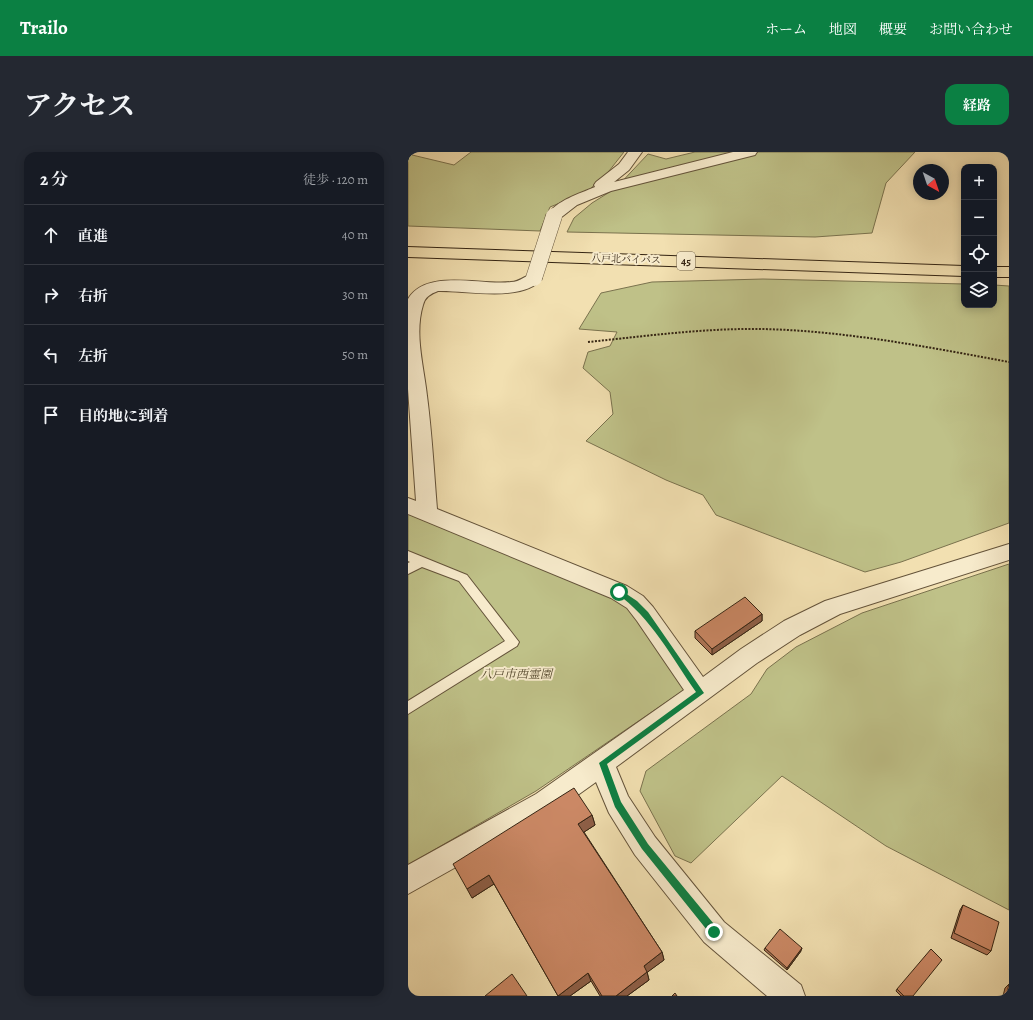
<!DOCTYPE html>
<html lang="ja">
<meta charset="utf-8">
<style>
:root{--surface:#171b24;--page:#242831;--text:#f1f3f6;--muted:#9ea1a6;--line:#363941;--accent:#0b8043}
body{margin:0;font-family:Alegreya,"Noto Serif JP",serif;background:var(--page);color:var(--text)}
.controls{position:absolute;right:12px;top:12px;display:grid;overflow:hidden;border-radius:8px;box-shadow:0 2px 10px #0003}
.controls button{width:36px;height:36px;display:grid;place-items:center;padding:0;border:0;border-bottom:1px solid var(--line);background:var(--surface);color:var(--text);font:20px sans-serif}
.compass{position:absolute;left:505px;top:12px;width:36px;height:36px;border-radius:50%;background:var(--surface);box-shadow:0 2px 10px #0003;rotate:140deg}
.stop{position:absolute;width:12px;height:12px;margin:-9px;border:3px solid #0b8043;border-radius:50%;background:#fff}
.stop.end{background:#0b8043;border-color:#fff;box-shadow:0 1px 4px #0008}
.list{margin:0;padding:0;list-style:none}
h2{display:flex;justify-content:space-between;align-items:center;height:52px;margin:0;padding:0 16px;font-size:17px}
h2 small{font-size:13px;font-weight:400;color:var(--muted)}
.list li{display:grid;grid-template-columns:26px 1fr auto;gap:12px;align-items:center;box-sizing:border-box;height:60px;padding:0 16px;border-top:1px solid var(--line)}
.list b{display:block;font-size:15px;white-space:nowrap}
.list em{font-size:13px;font-style:normal;color:var(--muted)}
.icon{flex:none;width:22px;height:22px;fill:none;stroke:currentColor;stroke-width:2;stroke-linecap:round;stroke-linejoin:round}
.map{position:relative;flex:none;width:601px;height:844px;overflow:hidden;border-radius:12px}
header{display:flex;align-items:center;gap:24px;box-sizing:border-box;height:56px;padding:0 20px;background:var(--accent);color:#fff}
header strong{font-size:19px}
nav{display:flex;gap:22px;margin-inline-start:auto;font-size:14px}
.intro{display:flex;align-items:center;justify-content:space-between;box-sizing:border-box;height:96px;padding:0 24px}
h1{margin:0;font-size:28px}
.button{padding:10px 18px;border-radius:12px;background:var(--accent);color:#fff;font-size:14px;font-weight:700}
main{display:flex;gap:24px;padding:0 24px}
aside{flex:1;background:var(--surface);border-radius:12px;box-shadow:0 2px 10px #0003}
.map>svg:first-child{display:block}
.green{fill:#bfc188;stroke:#7a724e}
.lines{fill:none;stroke-linecap:round;stroke-linejoin:round}
.service-casing{stroke:#64533a;stroke-width:2}
.minor-casing{stroke:#64533a;stroke-width:2}
.trunk-casing{stroke:#342413;stroke-width:2}
.path{stroke:#342413;stroke-width:2;stroke-dasharray:2 1.5;stroke-linecap:butt}
.service{fill:#f7ebcc;fill-rule:evenodd}
.minor{fill:#f7ebcc;fill-rule:evenodd}
.trunk{fill:#f2e0b1;fill-rule:evenodd}
.minor-bridge-casing{stroke:#64533a;stroke-width:17;stroke-linecap:butt}
.minor-bridge{stroke:#f7ebcc;stroke-width:16}
.wall{fill:#af7557;stroke:#342413}
.shaded-wall{fill:#8e5f47;stroke:#342413}
.building{fill:#cb8865;stroke:#342413}
.route{fill:#0b8043}
.labels{text-anchor:middle;dominant-baseline:central;stroke-width:4;stroke-linejoin:round;paint-order:stroke}
.far-street-label{font-size:10px;fill:#342413;stroke:#f7ebcc}
.shield{fill:#f7ebcc;stroke:#6e604a;stroke-width:1}
.shield-label{font-size:11px;font-weight:bold;fill:#342413}
.park-label{font-size:12px;font-style:italic;fill:#574b30;stroke:#f7ebcc}
</style>
<header>
<strong>Trailo</strong>
<nav><a>ホーム</a><a>地図</a><a>概要</a><a>お問い合わせ</a></nav>
</header>
<div class="intro"><h1>アクセス</h1><a class="button">経路</a></div>
<main>
<aside>
<h2>2 分<small>徒歩 · 120 m</small></h2>
<ul class="list">
<li><svg class="icon" aria-label="ahead" viewBox="0 0 24 24"><path d="M12 20V5M6 11l6-6 6 6"/></svg><div><b>直進</b></div><em>40 m</em></li>
<li><svg class="icon" aria-label="right" viewBox="0 0 24 24"><path d="M7 20v-9h11M14 6l5 5-5 5"/></svg><div><b>右折</b></div><em>30 m</em></li>
<li><svg class="icon" aria-label="left" viewBox="0 0 24 24"><path d="M17 20v-9H6M10 6l-5 5 5 5"/></svg><div><b>左折</b></div><em>50 m</em></li>
<li><svg class="icon" aria-label="arrive" viewBox="0 0 24 24"><path d="M6 21V4h12l-3 4 3 4H6"/></svg><div><b>目的地に到着</b></div></li>
</ul>
</aside>
<div class="map">
<svg width="601" height="844" viewBox="0 0 601 844">
<rect width="100%" height="100%" fill="#f2e0b1"/>
<filter id="stains"><feTurbulence type="fractalNoise" baseFrequency=".005" numOctaves="4"/><feColorMatrix values="0 0 0 0 .2 0 0 0 0 .09 0 0 0 0 .02 0 0 0 .5 -.17"/></filter>
<radialGradient id="worn" r=".72"><stop offset=".6" stop-color="#630" stop-opacity="0"/><stop offset="1" stop-color="#630" stop-opacity=".3"/></radialGradient>
<g class="green">
<polygon points="63,0 216,0 201,19 179,40 142,55 132,79 0,74 0,2 46,13"/>
<polygon points="287,0 507,0 478,31 464,81 407,85 159,80 166,66 184,51 208,36 240,2 258,7"/>
<polygon points="355,127 556,132 556,153 586,153 586,133 601,134 601,371 493,410 457,420 308,363 295,343 258,328 178,289 205,262 202,240 175,216 180,200 202,194 209,180 171,177 193,141 244,130"/>
<polygon points="0,362 212,448 225,457 279,536 128,639 0,713"/>
<polygon points="601,412 601,758 478,694 374,624 283,711 267,704 232,639 238,619 343,542 359,517 388,495 454,461"/>
</g>
<g class="lines">
<g class="service-casing">
<polygon id="service" points="0,399 59,423 111,490 109,494 0,562 0,549 97,489 51,429 14,415 0,422 0,411 2,410 0,409"/>
</g>
<g class="minor-casing">
<g id="minor">
<path d="M 220,0 L 234,0 L 221,18 L 206,30 L 325,0 L 349,0 L 347,3 L 203,39 L 169,53 L 151,67 L 141,67 L 138,64 C 149,48 171,42 187,35 L 186,33 L 188,30 L 211,12 Z"/>
<path d="M 126,121 L 132,123 L 134,126 C 117,151 56,138 30,139 C 22,142 17,145 15,153 C 6,182 16,215 19,244 C 24,282 26,320 29,357 L 219,434 L 235,444 L 245,455 L 295,525 L 333,497 L 376,469 L 417,449 L 601,392 L 601,408 L 432,462 L 392,483 L 349,511 L 208,615 L 220,644 L 247,685 L 316,770 L 393,833 L 397,844 L 359,844 L 296,790 L 227,703 L 201,661 L 188,630 L 146,660 L 0,742 L 0,713 L 128,642 L 276,538 L 229,469 L 219,456 L 203,446 L 0,362 L 0,346 L 8,349 L 0,237 L 0,147 C 19,116 73,134 103,130 C 112,130 118,123 126,121 Z"/>
</g>
</g>
<g class="trunk-casing">
<g id="trunk">
<polygon points="0,95 556,114 556,124 0,105"/>
<rect x="586" y="115" width="15" height="10"/>
</g>
</g>
<path class="path" d="M 180,190 C 238,184 297,176 355,177 C 438,179 520,195 601,210"/>
<use href="#service" class="service"/>
<use href="#minor" class="minor"/>
<use href="#trunk" class="trunk"/>
<g class="minor-bridge-casing">
<polyline id="minor-bridge" points="126,126 146,64"/>
</g>
<use href="#minor-bridge" class="minor-bridge"/>
</g>
<g class="wall">
<polygon points="354,462 354,469 304,503 287,486 287,479"/>
<polygon points="184,663 187,673 176,680 254,800 256,808 239,820 241,828 219,844 192,844 183,829 162,844 150,844 86,732 64,746"/>
<polygon points="555,753 583,799 579,803 543,786 552,758"/>
<polygon points="357,796 393,799 379,818 356,798"/>
<polygon points="601,832 601,844 595,844 597,836"/>
<polygon points="489,837 505,844 493,844 488,839"/>
</g>
<g class="shaded-wall">
<polygon points="354,462 354,469 304,503 304,497"/>
<polygon points="184,663 187,673 173,682 170,672"/>
<polygon points="81,723 86,732 64,746 59,737"/>
<polygon points="394,796 393,799 379,818 379,816"/>
<polygon points="254,800 256,808 237,822 236,814"/>
<polygon points="239,820 241,828 219,844 208,844"/>
<polygon points="180,821 183,829 162,844 150,844"/>
</g>
<g class="building">
<polygon points="337,445 354,462 304,497 287,479"/>
<polygon points="166,636 184,663 170,672 254,800 236,814 239,820 208,844 194,844 180,821 150,844 81,723 59,737 45,712"/>
<polygon points="555,753 591,770 583,799 546,781"/>
<polygon points="372,777 394,796 379,816 357,796"/>
<polygon points="523,797 534,808 505,844 496,844 489,837"/>
<polygon points="104,822 119,844 77,844"/>
<polygon points="601,832 601,844 598,844"/>
<polygon points="267,841 269,844 264,844"/>
</g>
<path class="route" d="M 211,437 L 229,449 L 240,460 L 296,541 L 199,612 L 213,650 L 240,692 L 310,777 L 310,783 L 306,784 L 303,783 L 234,697 L 207,655 L 191,611 L 288,540 C 264,506 243,465 208,441 L 207,440 Z"/>
<g class="labels">
<g class="far-street-label">
<text transform="translate(218 107) rotate(2)">八戸北バイパス</text>
</g>
<rect class="shield" x="269" y="100" width="18" height="18" rx="3"/>
<g class="shield-label">
<text x="278" y="109">45</text>
</g>
<g class="park-label">
<text x="108" y="522">八戸市西霊園</text>
</g>
</g>
<rect width="100%" height="100%" filter="url(#stains)"/>
<rect width="100%" height="100%" fill="url(#worn)"/>
</svg>
<div class="controls">
<button>+</button>
<button>−</button>
<button><svg class="icon" aria-label="locate" viewBox="0 0 24 24"><circle cx="12" cy="12" r="6"/><path d="M12 2v4M12 18v4M2 12h4M18 12h4"/></svg></button>
<button><svg class="icon" aria-label="layers" viewBox="0 0 24 24"><path d="M12 4l9 5-9 5-9-5zM3 14l9 5 9-5"/></svg></button>
</div>
<svg class="compass" viewBox="-18 -18 36 36"><path d="M0-13l5 13h-10z" fill="#e53935"/><path d="M0 13l5-13h-10z" fill="#9ea1a6"/></svg>
<div class="stop" style="left:211px;top:440px"></div>
<div class="stop end" style="left:306px;top:780px"></div>
</div>
</main>
